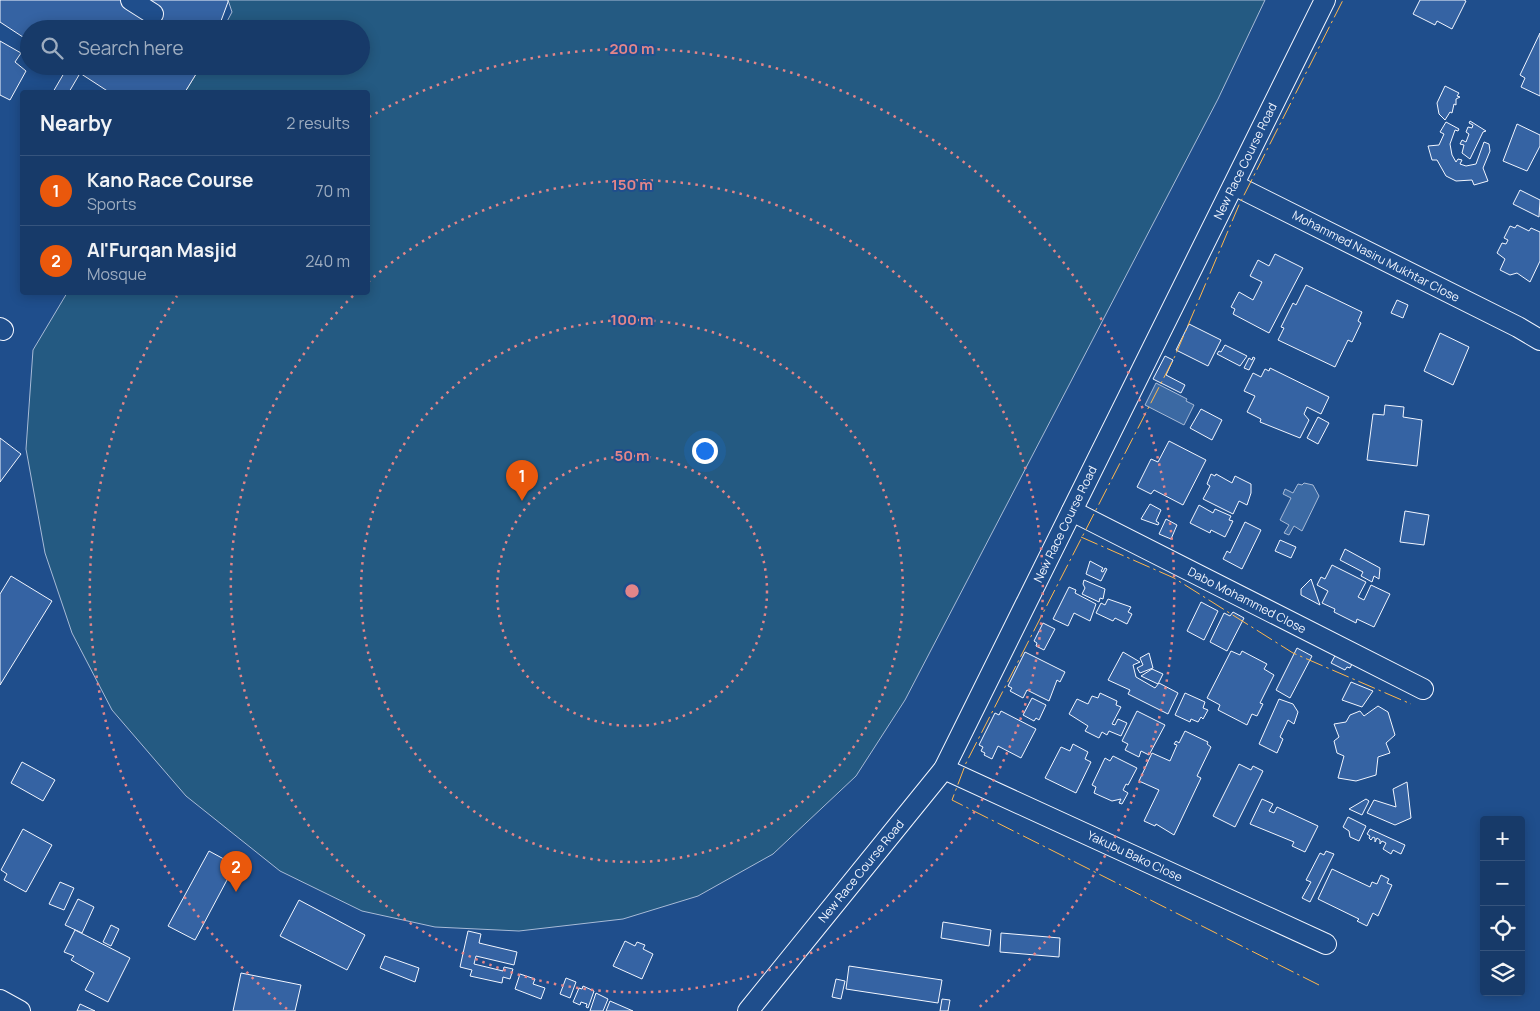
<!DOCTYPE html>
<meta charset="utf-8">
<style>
:root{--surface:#173a69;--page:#20416f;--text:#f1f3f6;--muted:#9eadc0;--line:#36547d;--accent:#ea580c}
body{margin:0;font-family:Manrope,sans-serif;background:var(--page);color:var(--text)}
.controls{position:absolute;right:15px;bottom:15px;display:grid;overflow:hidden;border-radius:5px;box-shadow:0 2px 12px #0003}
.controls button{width:45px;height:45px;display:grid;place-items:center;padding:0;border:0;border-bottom:1px solid var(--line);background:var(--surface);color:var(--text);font:25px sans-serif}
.you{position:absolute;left:704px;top:450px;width:18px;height:18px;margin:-12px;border:4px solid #fff;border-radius:50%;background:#1a73e8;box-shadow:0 0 0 8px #1a73e833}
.badge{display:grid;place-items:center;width:32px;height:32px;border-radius:50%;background:var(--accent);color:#fff;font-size:16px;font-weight:700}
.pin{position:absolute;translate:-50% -41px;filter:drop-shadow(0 1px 2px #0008)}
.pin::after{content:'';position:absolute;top:26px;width:18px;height:15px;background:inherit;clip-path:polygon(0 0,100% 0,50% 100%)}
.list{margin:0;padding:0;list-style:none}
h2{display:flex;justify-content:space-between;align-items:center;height:65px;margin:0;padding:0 20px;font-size:21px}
h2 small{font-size:16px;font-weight:400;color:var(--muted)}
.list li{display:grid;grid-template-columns:32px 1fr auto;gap:15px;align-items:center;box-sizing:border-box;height:70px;padding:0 20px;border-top:1px solid var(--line)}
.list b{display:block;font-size:19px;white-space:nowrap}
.list p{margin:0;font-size:16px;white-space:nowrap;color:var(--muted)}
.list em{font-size:16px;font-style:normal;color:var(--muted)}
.icon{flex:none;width:28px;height:28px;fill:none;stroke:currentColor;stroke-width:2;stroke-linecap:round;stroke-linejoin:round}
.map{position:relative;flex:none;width:1540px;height:1011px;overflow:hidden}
.search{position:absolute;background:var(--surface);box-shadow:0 2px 12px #0003;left:20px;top:20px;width:350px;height:55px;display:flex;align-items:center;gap:12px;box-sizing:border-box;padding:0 18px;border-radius:28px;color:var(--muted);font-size:19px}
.panel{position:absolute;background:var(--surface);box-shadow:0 2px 12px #0003;left:20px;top:90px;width:350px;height:205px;border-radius:5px}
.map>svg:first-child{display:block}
.green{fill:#245a82;stroke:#a8bbd7}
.water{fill:#3b69a3;stroke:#a8bbd7}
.building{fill:#3563a3;stroke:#f2f6ff}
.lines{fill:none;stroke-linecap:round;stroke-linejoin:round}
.minor-casing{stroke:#f2f6ff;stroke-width:22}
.minor{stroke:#1f4e8c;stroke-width:20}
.power{stroke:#ffb74d;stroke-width:1;stroke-dasharray:18 4 2.5 4;stroke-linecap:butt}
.ring{fill:none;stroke:#e38589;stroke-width:2.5;stroke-dasharray:2.5 5}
.labels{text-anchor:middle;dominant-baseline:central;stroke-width:4;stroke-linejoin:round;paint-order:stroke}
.street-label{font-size:12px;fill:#f2f6ff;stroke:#1f4e8c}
.centre{fill:#e38589;stroke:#1f4e8c;stroke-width:2.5}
.ring-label{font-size:15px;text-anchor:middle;font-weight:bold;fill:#e38589;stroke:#1f4e8c;stroke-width:4;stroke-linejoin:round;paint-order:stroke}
</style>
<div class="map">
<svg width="1540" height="1011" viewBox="0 0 1540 1011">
<rect width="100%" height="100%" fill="#1f4e8c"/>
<polygon class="green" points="228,0 1265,0 1218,99 905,700 856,776 773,854 698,896 623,919 519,931 435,927 362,911 280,871 186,796 112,710 72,633 45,553 26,449 33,350 67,293 368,292 368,92 185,92 201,66 361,66 361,29 223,29 232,12"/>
<g class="water">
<polygon points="1156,383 1187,399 1186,401 1194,405 1184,425 1145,405"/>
<polygon points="1304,483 1313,485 1319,496 1302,531 1294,526 1289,535 1284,533 1289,525 1280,520 1291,498 1283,494 1285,489 1293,493 1298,484 1302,485"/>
</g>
<g class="building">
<polygon points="0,0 228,0 228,2 218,29 29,29 29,41 0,22"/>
<polygon points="1420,0 1464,0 1466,1 1452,29 1437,21 1435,25 1413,14"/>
<polygon points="1540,33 1540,96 1521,87 1525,78 1520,75"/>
<polygon points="0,41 21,53 15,62 26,71 10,100 0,95"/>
<polygon points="69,66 201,66 185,92 109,92"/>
<polygon points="67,68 79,75 69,92 53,92"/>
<polygon points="1445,86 1459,93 1457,96 1460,97 1456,99 1456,105 1454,104 1452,113 1450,112 1445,120 1439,114 1437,103"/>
<polygon points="1470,121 1486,131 1483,132 1470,159 1462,153 1464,145 1460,144 1462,140 1466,142 1469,134 1466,132 1468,127 1472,128 1473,125 1469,123"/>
<polygon points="1446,122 1459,129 1458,131 1455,130 1450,144 1452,155 1456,162 1458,159 1462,160 1460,164 1466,166 1476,164 1484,142 1489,144 1490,151 1483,168 1488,181 1474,185 1472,180 1456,181 1446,176 1437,160 1432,160 1428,146 1439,145 1444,134 1440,132"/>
<polygon points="1517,124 1540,135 1540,146 1527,171 1503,161"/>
<polygon points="1520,190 1540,200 1539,217 1513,204"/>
<polygon points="1517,225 1529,231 1531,228 1540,232 1540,261 1530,282 1517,273 1510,275 1500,270 1505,259 1497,253 1502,243 1506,244 1508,240 1504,238 1510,226 1515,228"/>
<polygon points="1275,254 1303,268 1269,333 1233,314 1235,309 1231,307 1239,292 1253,300 1262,282 1250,276 1258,260 1269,266"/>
<polygon points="1306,285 1362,312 1358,321 1361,323 1352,342 1348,340 1335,367 1278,340 1284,328 1281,327 1293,303 1296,305"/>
<polygon points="1397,300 1408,305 1403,318 1391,313"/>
<polygon points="1189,324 1221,340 1208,366 1176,350"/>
<polygon points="1440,333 1469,347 1453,385 1424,371"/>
<polygon points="1225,345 1247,356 1240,366 1217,354 1219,351 1221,352"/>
<polygon points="1165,356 1173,360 1166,375 1185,385 1181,393 1153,379"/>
<polygon points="1253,357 1255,358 1249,370 1244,368 1249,358 1252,360"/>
<polygon points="1270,368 1329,397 1321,414 1307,407 1304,414 1309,420 1300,438 1260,422 1261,419 1247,412 1255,396 1244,391 1253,373 1261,377 1265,369 1269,371"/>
<polygon points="1385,405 1404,407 1403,417 1422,420 1417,466 1367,460 1373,414 1384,415"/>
<polygon points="1201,409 1222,420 1212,440 1190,428"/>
<polygon points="1318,417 1329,423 1318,444 1307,438"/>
<polygon points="0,438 21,454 0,482"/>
<polygon points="1169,441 1206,460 1183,505 1154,490 1151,494 1137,487 1151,459 1158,462"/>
<polygon points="1211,474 1215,476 1216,474 1232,483 1235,476 1251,484 1251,493 1247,505 1239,501 1233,514 1203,499 1210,486 1207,484"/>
<polygon points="1150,504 1161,510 1156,521 1159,523 1158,525 1141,519"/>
<polygon points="1199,505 1213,513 1215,509 1231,516 1229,520 1233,521 1225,537 1211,530 1210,533 1190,523"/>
<polygon points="1405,511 1429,515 1424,545 1400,542"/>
<polygon points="1166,519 1177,525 1171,539 1159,534"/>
<polygon points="1245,522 1261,530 1242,569 1223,559 1227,551 1230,553"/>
<polygon points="1280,540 1296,547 1291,558 1275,551"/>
<polygon points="1345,549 1380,568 1379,579 1374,576 1372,582 1361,576 1363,572 1340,560"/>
<polygon points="1090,561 1103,568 1101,571 1103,572 1105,568 1107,569 1101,581 1086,574"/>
<polygon points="1332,565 1366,582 1358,597 1364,600 1371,585 1390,594 1374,627 1357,619 1356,623 1334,612 1335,609 1322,603 1328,591 1317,585 1321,577 1325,579"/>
<polygon points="11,576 52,601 0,685 0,594"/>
<polygon points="1311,579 1320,605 1301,595 1301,589"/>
<polygon points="1084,580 1105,589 1103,599 1100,598 1099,602 1082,594 1085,588 1083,584"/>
<polygon points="1069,587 1076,590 1075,593 1096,604 1090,621 1074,613 1068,626 1053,619"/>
<polygon points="1108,599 1131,607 1128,612 1132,614 1127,624 1115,618 1113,621 1096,613 1101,603 1105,605"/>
<polygon points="1201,602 1218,611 1204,640 1187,631"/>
<polygon points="1233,612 1244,618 1227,651 1210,642 1224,613 1230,616"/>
<polygon points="1043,623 1055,629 1044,650 1036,646 1037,643 1034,641"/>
<polygon points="1297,648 1312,656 1290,698 1276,690"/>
<polygon points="1231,651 1240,655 1242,651 1267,664 1264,669 1274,675 1260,703 1263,704 1257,716 1252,714 1247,725 1218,710 1220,705 1207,698"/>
<polygon points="1025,652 1065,672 1060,682 1057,680 1049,701 1027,690 1023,698 1010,691 1012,688 1008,686"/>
<polygon points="1123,652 1140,662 1133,665 1136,677 1155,688 1159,683 1178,693 1168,714 1128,694 1130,690 1108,680"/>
<polygon points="1337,652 1352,664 1350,668 1347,667 1345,670 1331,663"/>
<polygon points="1149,653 1153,668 1140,673 1137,668 1143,665 1140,658"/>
<polygon points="1152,669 1163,674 1158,684 1141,676"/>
<polygon points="1351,682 1373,691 1362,707 1342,700"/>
<polygon points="1100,693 1117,701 1116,705 1121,707 1112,724 1115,725 1118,719 1127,723 1121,736 1109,731 1107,735 1102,732 1099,738 1085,731 1088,726 1069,714 1077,699 1088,704 1092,696 1098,698"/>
<polygon points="1185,693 1205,702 1203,708 1208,710 1203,719 1201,717 1198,722 1191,719 1190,722 1175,715"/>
<polygon points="1032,698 1046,705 1039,720 1036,718 1034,721 1023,715"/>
<polygon points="1279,699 1293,704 1298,712 1294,724 1288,720 1280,737 1283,739 1277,753 1259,744"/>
<polygon points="1378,706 1388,712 1395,735 1386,743 1390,753 1378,757 1376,775 1356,781 1338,778 1344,756 1337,753 1334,741 1339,737 1334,724 1346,722 1350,715 1360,711 1364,716"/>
<polygon points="1001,711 1036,729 1021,758 998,746 992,759 984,755 985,753 981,751 983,747 979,745 995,713 999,715"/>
<polygon points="1137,711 1165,725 1149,755 1141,751 1139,757 1125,750 1128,744 1122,741"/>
<polygon points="1185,731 1208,742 1207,744 1211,747 1197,776 1201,778 1174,835 1156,824 1155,826 1144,821 1159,790 1139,781 1152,753 1170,761 1177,745 1174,744 1176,741 1179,743"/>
<polygon points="1073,744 1088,752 1085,759 1091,762 1076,793 1045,778 1061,747 1070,751"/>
<polygon points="1113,756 1137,768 1128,785 1126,784 1123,790 1128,793 1122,804 1119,803 1121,799 1112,801 1094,793 1096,787 1092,785 1105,758 1110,761"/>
<polygon points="22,762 55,780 43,801 11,783"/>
<polygon points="1239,764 1251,770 1253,766 1263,771 1235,827 1213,816"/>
<polygon points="1407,782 1411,818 1395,825 1367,813 1374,800 1396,807 1393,789"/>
<polygon points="1262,799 1273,804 1269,811 1274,813 1277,807 1318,826 1305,852 1292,846 1294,842 1250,824"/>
<polygon points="1366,799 1369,801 1362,815 1349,809"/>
<polygon points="1348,817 1366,826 1359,841 1350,837 1349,831 1343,827"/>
<polygon points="23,829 52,845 26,892 4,880 7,874 1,870"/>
<polygon points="1370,829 1405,845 1401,854 1393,850 1391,854 1383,849 1386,843 1382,841 1380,844 1380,840 1377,838 1375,842 1375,838 1373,837 1371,840 1369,838 1370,836 1367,834"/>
<polygon points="209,851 235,865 195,940 168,926"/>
<polygon points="1326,851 1334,854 1310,902 1302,898 1311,882 1306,880 1320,853 1324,855"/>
<polygon points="1332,869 1370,887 1372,882 1377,884 1381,875 1389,879 1387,883 1392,885 1378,916 1373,913 1367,926 1357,921 1359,919 1318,899"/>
<polygon points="60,882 74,888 64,910 49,904"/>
<polygon points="78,899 94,907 82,933 65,925"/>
<polygon points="299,900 365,935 347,970 280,936"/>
<polygon points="943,922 991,930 989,946 941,938"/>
<polygon points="111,925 119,929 111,946 103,942"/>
<polygon points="75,930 130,958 108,1002 85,990 94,973 71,960 74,956 64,952"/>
<polygon points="468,931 481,934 479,943 517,952 514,965 476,956 474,964 503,971 504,967 513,969 510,979 503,977 502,983 470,976 472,970 460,967"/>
<polygon points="1001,933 1060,938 1059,957 1000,952"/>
<polygon points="625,941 635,946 637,942 645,945 643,949 653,954 642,979 613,966"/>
<polygon points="385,956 419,968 415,982 380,968"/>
<polygon points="849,966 942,980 938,1003 846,989"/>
<polygon points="241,973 301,985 295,1011 233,1011"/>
<polygon points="520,974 535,979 533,984 545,988 541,999 515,989"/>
<polygon points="566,978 576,982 570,998 560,994"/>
<polygon points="836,979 845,981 841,999 832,997"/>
<polygon points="583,986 594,991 588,1008 586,1007 587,1004 581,1002 580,1005 573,1002 579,988 582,989"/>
<polygon points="596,993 608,999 603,1011 590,1011"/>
<polygon points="942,999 950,1000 948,1011 940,1011"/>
<polygon points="610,1001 633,1011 606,1011"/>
<polygon points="80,1004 95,1011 77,1011"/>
</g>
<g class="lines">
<g class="minor-casing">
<g id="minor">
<polyline points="131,0 153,14"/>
<polyline points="1234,185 1518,327 1540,340"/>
<polyline points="0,328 3,330"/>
<polyline points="1072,511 1423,689"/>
<polyline points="944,769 1326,944"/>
<polyline points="0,1000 20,1011"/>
<polyline points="748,1011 944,769 1325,0"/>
</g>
</g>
<use href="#minor" class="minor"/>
<g class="power">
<polyline points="1081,537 1174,578 1293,653 1411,704"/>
<polyline points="1319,985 952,800 966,763 1175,356 1239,205 1343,0"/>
</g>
</g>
<g class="ring">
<circle cx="632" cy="591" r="135"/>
<circle cx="632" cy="591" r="271"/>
<path d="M368 282A406 406 0 1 1 355 294"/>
<path d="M287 1009A542 542 0 0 1 177 296M369 117A542 542 0 0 1 977 1009"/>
</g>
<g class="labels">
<g class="street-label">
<text transform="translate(1245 161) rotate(-64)">New Race Course Road</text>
<text transform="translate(1376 256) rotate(27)">Mohammed Nasiru Mukhtar Close</text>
<text transform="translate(1065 524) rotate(-64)">New Race Course Road</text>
<text transform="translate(1247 600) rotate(27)">Dabo Mohammed Close</text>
<text transform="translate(1135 856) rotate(25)">Yakubu Bako Close</text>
<text transform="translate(861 871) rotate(-51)">New Race Course Road</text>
</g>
</g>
<circle cx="632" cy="591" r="8" class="centre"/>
<g class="ring-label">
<text x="632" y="54">200 m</text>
<text x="632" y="190">150 m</text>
<text x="632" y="325">100 m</text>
<text x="632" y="461">50 m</text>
</g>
</svg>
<div class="controls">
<button>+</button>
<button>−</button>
<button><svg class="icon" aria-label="locate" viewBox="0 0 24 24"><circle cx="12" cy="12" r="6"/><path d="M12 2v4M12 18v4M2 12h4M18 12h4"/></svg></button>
<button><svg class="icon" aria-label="layers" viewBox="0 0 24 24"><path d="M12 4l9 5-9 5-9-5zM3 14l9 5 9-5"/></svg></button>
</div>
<div class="you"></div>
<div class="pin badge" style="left:522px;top:501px">1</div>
<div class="pin badge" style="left:236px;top:892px">2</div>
<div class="search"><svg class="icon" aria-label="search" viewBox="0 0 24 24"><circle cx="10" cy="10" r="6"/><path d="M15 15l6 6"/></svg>Search here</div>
<section class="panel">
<h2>Nearby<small>2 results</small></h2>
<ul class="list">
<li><span class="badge">1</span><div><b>Kano Race Course</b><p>Sports</p></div><em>70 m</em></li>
<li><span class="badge">2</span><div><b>Al'Furqan Masjid</b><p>Mosque</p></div><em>240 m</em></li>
</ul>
</section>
</div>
